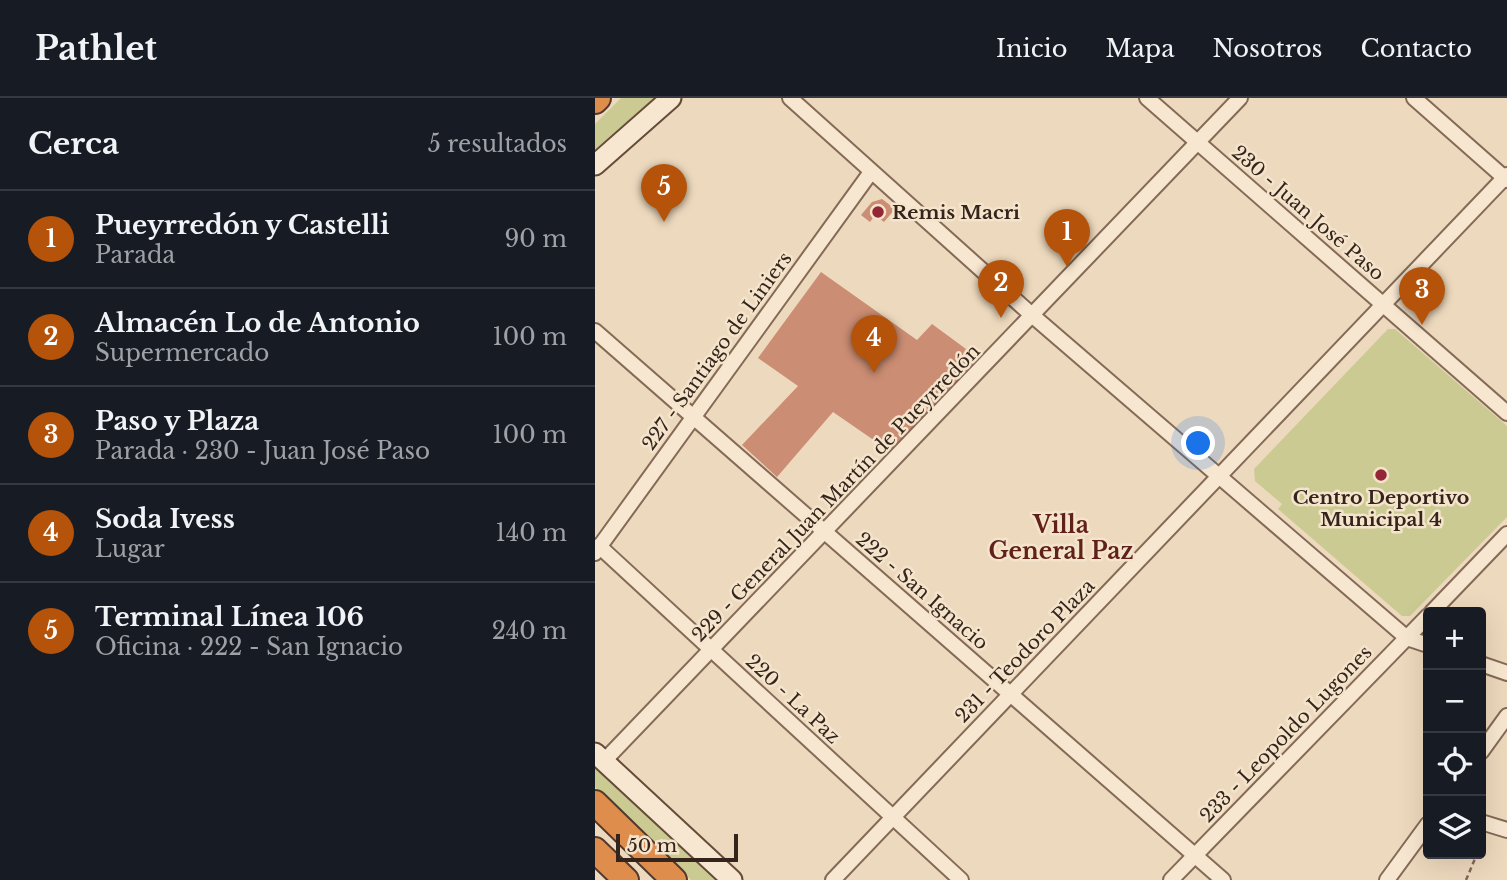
<!DOCTYPE html>
<html lang="es">
<meta charset="utf-8">
<style>
:root{--surface:#171b24;--page:#20242c;--text:#f1f3f6;--muted:#9ea1a6;--line:#363941;--accent:#b45309}
body{margin:0;font-family:"Libre Baskerville",serif;background:var(--page);color:var(--text)}
.controls{position:absolute;right:21px;bottom:21px;display:grid;overflow:hidden;border-radius:7px;box-shadow:0 7px 28px #0002}
.controls button{width:63px;height:63px;display:grid;place-items:center;padding:0;border:0;border-bottom:2px solid var(--line);background:var(--surface);color:var(--text);font:35px sans-serif}
.scale{position:absolute;left:21px;bottom:18px;width:122px;box-sizing:border-box;padding-left:7px;border:4px solid #34241b;border-top:0;font-size:19px;line-height:24px;white-space:nowrap;color:#34241b;-webkit-text-stroke:5px #f5e4cc;paint-order:stroke}
.you{position:absolute;left:604px;top:346px;width:24px;height:24px;margin:-18px;border:5px solid #fff;border-radius:50%;background:#1a73e8;box-shadow:0 0 0 10px #1a73e833}
.badge{display:grid;place-items:center;width:46px;height:46px;border-radius:50%;background:var(--accent);color:#fff;font-size:23px;font-weight:700}
.pin{position:absolute;translate:-50% -58px;filter:drop-shadow(0 2px 4px #0008)}
.pin::after{content:'';position:absolute;top:37px;width:24px;height:21px;background:inherit;clip-path:polygon(0 0,100% 0,50% 100%)}
.list{margin:0;padding:0;list-style:none}
h2{display:flex;justify-content:space-between;align-items:center;height:91px;margin:0;padding:0 28px;font-size:30px}
h2 small{font-size:23px;font-weight:400;color:var(--muted)}
.list li{display:grid;grid-template-columns:46px 1fr auto;gap:21px;align-items:center;box-sizing:border-box;height:98px;padding:0 28px;border-top:2px solid var(--line)}
.list b{display:block;font-size:26px;white-space:nowrap}
.list p{margin:0;font-size:23px;white-space:nowrap;color:var(--muted)}
.list em{font-size:23px;font-style:normal;color:var(--muted)}
.icon{flex:none;width:38px;height:38px;fill:none;stroke:currentColor;stroke-width:2;stroke-linecap:round;stroke-linejoin:round}
.map{position:relative;flex:none;width:912px;height:782px;overflow:hidden}
header{display:flex;align-items:center;gap:42px;box-sizing:border-box;height:98px;padding:0 35px;background:var(--surface);border-bottom:2px solid var(--line)}
header strong{font-size:33px}
nav{display:flex;gap:38px;margin-inline-start:auto;font-size:24px}
main{display:flex}
aside{flex:1;background:var(--surface)}
.map>svg:first-child{display:block}
.green{fill:#caca92}
.building{fill:#cb8d73}
.lines{fill:none;stroke-linecap:round;stroke-linejoin:round}
.street-casing{stroke:#846a57;stroke-width:18}
.secondary-casing{stroke:#664b3a;stroke-width:23}
.highway-casing{stroke:#52392b;stroke-width:28}
.path{stroke:#846a57;stroke-width:2.5;stroke-dasharray:5 3.5;stroke-linecap:butt}
.street{stroke:#f8e7d0;stroke-width:14}
.secondary{stroke:#f8e7d0;stroke-width:19}
.highway{stroke:#de8d4c;stroke-width:24}
.poi-dot{fill:#932735;stroke:#f5e4cc;stroke-width:2.5}
.labels{text-anchor:middle;dominant-baseline:central;stroke-width:5;stroke-linejoin:round;paint-order:stroke}
.poi-label{font-size:19px;font-weight:bold;fill:#34241b;stroke:#f5e4cc;text-anchor:start}
.street-label{font-size:19px;fill:#34241b;stroke:#f5e4cc}
.quarter-label{font-size:23px;font-weight:bold;fill:#60211b;stroke:#f5e4cc}
</style>
<header>
<strong>Pathlet</strong>
<nav><a>Inicio</a><a>Mapa</a><a>Nosotros</a><a>Contacto</a></nav>
</header>
<main>
<aside>
<h2>Cerca<small>5 resultados</small></h2>
<ul class="list">
<li><span class="badge">1</span><div><b>Pueyrredón y Castelli</b><p>Parada</p></div><em>90 m</em></li>
<li><span class="badge">2</span><div><b>Almacén Lo de Antonio</b><p>Supermercado</p></div><em>100 m</em></li>
<li><span class="badge">3</span><div><b>Paso y Plaza</b><p>Parada · 230 - Juan José Paso</p></div><em>100 m</em></li>
<li><span class="badge">4</span><div><b>Soda Ivess</b><p>Lugar</p></div><em>140 m</em></li>
<li><span class="badge">5</span><div><b>Terminal Línea 106</b><p>Oficina · 222 - San Ignacio</p></div><em>240 m</em></li>
</ul>
</aside>
<div class="map">
<svg width="912" height="782" viewBox="0 0 912 782">
<rect width="100%" height="100%" fill="#edd9bd"/>
<g class="green">
<polygon points="26,0 62,0 0,58 0,26"/>
<polygon points="793,231 800,231 912,328 912,419 815,518 807,518 683,411 687,406 660,383 659,371"/>
<polygon points="0,661 130,782 96,782 0,689"/>
</g>
<g class="building">
<polygon points="287,101 300,111 289,124 280,117 275,124 266,117 277,104"/>
<polygon points="226,174 322,242 337,226 386,262 296,354 238,314 182,379 147,347 203,288 163,260"/>
</g>
<g class="lines">
<g class="street-casing">
<g id="street">
<polyline points="195,0 438,218 812,540 833,547"/>
<polyline points="552,0 912,315"/>
<polyline points="819,0 912,82"/>
<polyline points="0,233 628,782"/>
<polyline points="4,448 366,782"/>
<polyline points="0,455 276,74"/>
<polyline points="837,514 912,436"/>
<polyline points="886,566 912,575"/>
<polyline points="886,654 912,618"/>
<polyline points="9,663 645,0"/>
<polyline points="886,724 912,732"/>
<polyline points="238,782 912,77"/>
<polyline points="576,782 833,518"/>
<polyline points="792,782 833,726"/>
</g>
</g>
<g class="secondary-casing">
<g id="secondary">
<polyline points="0,67 76,0"/>
<polyline points="0,655 137,782"/>
</g>
</g>
<g class="highway-casing">
<g id="highway">
<polyline points="0,3 3,0"/>
<polyline points="0,705 79,782"/>
<polyline points="0,752 31,782"/>
</g>
</g>
<polyline class="path" points="871,782 882,756"/>
<use href="#street" class="street"/>
<use href="#secondary" class="secondary"/>
<use href="#highway" class="highway"/>
</g>
<g class="poi-dot">
<circle cx="283" cy="114" r="7"/>
<circle cx="786" cy="377" r="7"/>
</g>
<g class="labels">
<g class="poi-label">
<text x="297" y="114">Remis Macri</text>
<text x="786" y="399" text-anchor="middle">Centro Deportivo<tspan x="786" dy="22">Municipal 4</tspan></text>
</g>
<g class="street-label">
<text transform="translate(713 115) rotate(41)">230 - Juan José Paso</text>
<text transform="translate(122 253) rotate(-54)">227 - Santiago de Liniers</text>
<text transform="translate(241 395) rotate(-46)">229 - General Juan Martín de Pueyrredón</text>
<text transform="translate(327 493) rotate(41)">222 - San Ignacio</text>
<text transform="translate(430 553) rotate(-46)">231 - Teodoro Plaza</text>
<text transform="translate(198 601) rotate(43)">220 - La Paz</text>
<text transform="translate(691 636) rotate(-46)">233 - Leopoldo Lugones</text>
</g>
<g class="quarter-label">
<text x="466" y="427">Villa<tspan x="466" dy="26">General Paz</tspan></text>
</g>
</g>
</svg>
<div class="controls">
<button>+</button>
<button>−</button>
<button><svg class="icon" aria-label="locate" viewBox="0 0 24 24"><circle cx="12" cy="12" r="6"/><path d="M12 2v4M12 18v4M2 12h4M18 12h4"/></svg></button>
<button><svg class="icon" aria-label="layers" viewBox="0 0 24 24"><path d="M12 4l9 5-9 5-9-5zM3 14l9 5 9-5"/></svg></button>
</div>
<div class="scale">50 m</div>
<div class="you"></div>
<div class="pin badge" style="left:472px;top:169px">1</div>
<div class="pin badge" style="left:406px;top:220px">2</div>
<div class="pin badge" style="left:827px;top:227px">3</div>
<div class="pin badge" style="left:279px;top:275px">4</div>
<div class="pin badge" style="left:69px;top:124px">5</div>
</div>
</main>
